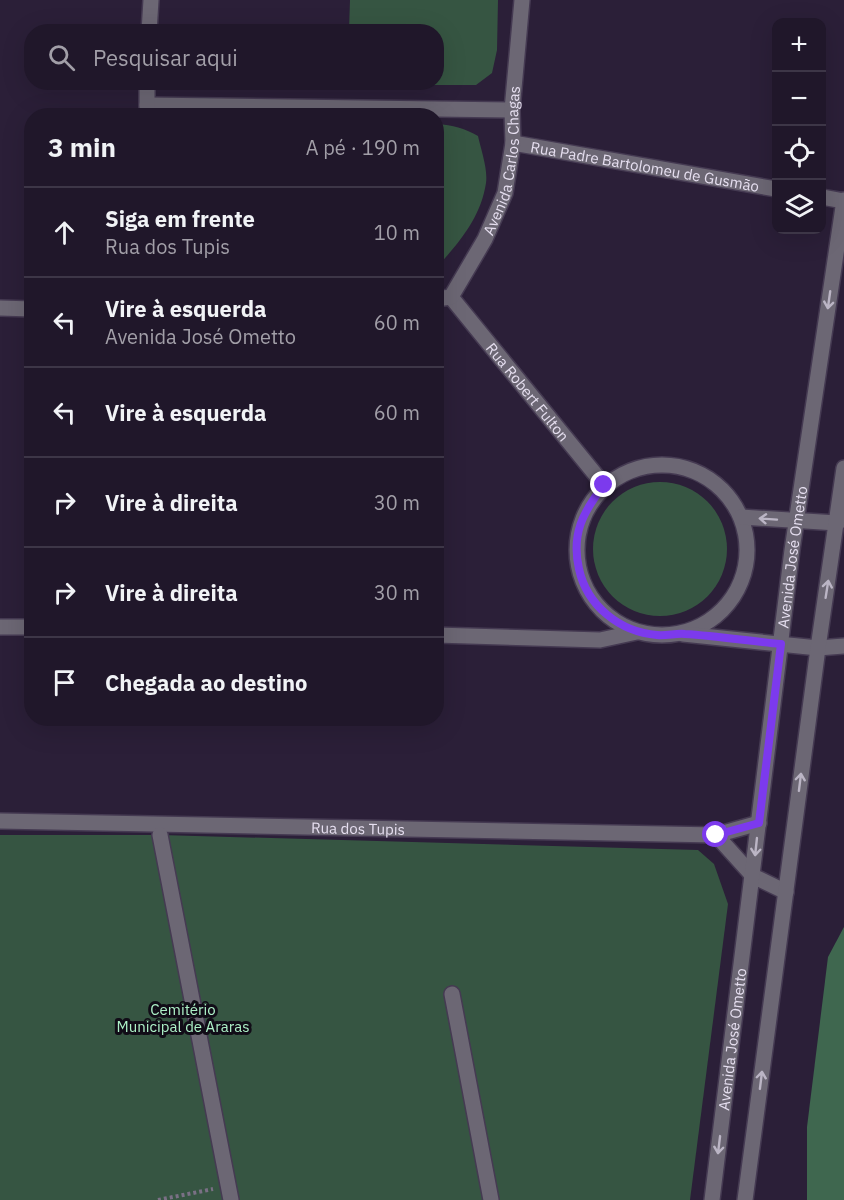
<!DOCTYPE html>
<html lang="pt">
<meta charset="utf-8">
<style>
:root{--surface:#20172a;--page:#282032;--text:#f1f3f6;--muted:#a29fa8;--line:#3d3647}
body{margin:0;font-family:"IBM Plex Sans",sans-serif;background:var(--page);color:var(--text)}
.controls{position:absolute;right:18px;top:18px;display:grid;overflow:hidden;border-radius:12px;box-shadow:0 6px 24px #0002}
.controls button{width:54px;height:54px;display:grid;place-items:center;padding:0;border:0;border-bottom:2px solid var(--line);background:var(--surface);color:var(--text);font:30px sans-serif}
.stop{position:absolute;width:18px;height:18px;margin:-14px;border:4px solid #7c3aed;border-radius:50%;background:#fff}
.stop.end{background:#7c3aed;border-color:#fff;box-shadow:0 2px 6px #0008}
.list{margin:0;padding:0;list-style:none}
h2{display:flex;justify-content:space-between;align-items:center;height:78px;margin:0;padding:0 24px;font-size:26px}
h2 small{font-size:20px;font-weight:400;color:var(--muted)}
.list li{display:grid;grid-template-columns:39px 1fr auto;gap:18px;align-items:center;box-sizing:border-box;height:90px;padding:0 24px;border-top:2px solid var(--line)}
.list b{display:block;font-size:22px;white-space:nowrap}
.list p{margin:0;font-size:20px;white-space:nowrap;color:var(--muted)}
.list em{font-size:20px;font-style:normal;color:var(--muted)}
.icon{flex:none;width:33px;height:33px;fill:none;stroke:currentColor;stroke-width:2;stroke-linecap:round;stroke-linejoin:round}
.map{position:relative;flex:none;width:844px;height:1200px;overflow:hidden}
.search{position:absolute;background:var(--surface);box-shadow:0 6px 24px #0002;left:24px;top:24px;width:420px;height:66px;display:flex;align-items:center;gap:15px;box-sizing:border-box;padding:0 21px;border-radius:24px;color:var(--muted);font-size:22px}
.panel{position:absolute;background:var(--surface);box-shadow:0 6px 24px #0002;left:24px;top:108px;width:420px;height:618px;border-radius:24px}
.map>svg:first-child{display:block}
.green{fill:#365542}
.forest{fill:#3f674f}
.lines{fill:none;stroke-linecap:round;stroke-linejoin:round}
.minor-casing{stroke:#453a52;stroke-width:18}
.path{stroke:#7a7085;stroke-width:4;stroke-dasharray:3 3;stroke-linecap:butt}
.minor{stroke:#6c6774;stroke-width:15}
.oneway{stroke:#bbb5c5}
.route{stroke:#7c3aed;stroke-width:8}
.labels{text-anchor:middle;dominant-baseline:central;stroke-width:6;stroke-linejoin:round;paint-order:stroke}
.street-label{font-size:15px;fill:#e6dff0;stroke:#110c17}
.park-label{font-size:15px;fill:#aef2c8;stroke:#110c17}
</style>
<div class="map">
<svg width="844" height="1200" viewBox="0 0 844 1200">
<rect width="100%" height="100%" fill="#2b1f38"/>
<g class="green">
<polygon points="350,0 498,0 497,50 492,73 476,85 357,85 354,83 436,82 436,32 349,31"/>
<path d="M 437,124 C 453,125 464,128 478,136 C 481,150 488,169 486,183 C 481,217 459,243 437,267 Z"/>
<circle cx="660" cy="549" r="67"/>
<polygon points="0,835 161,835 698,850 714,864 728,904 690,1200 0,1200"/>
</g>
<polygon class="forest" points="844,927 844,1200 807,1200 807,1127 828,957"/>
<g class="lines">
<g class="minor-casing">
<g id="minor">
<polyline points="149,32 151,0"/>
<polyline points="147,105 512,110"/>
<polyline points="147,116 147,82"/>
<path id="s1" d="M 513,143 L 776,189"/>
<polyline points="822,197 844,201"/>
<path id="s2" d="M 451,297 L 604,485"/>
<path id="s3" d="M 436,299 L 451,297 L 485,239 L 505,193 L 513,143 L 512,110 L 522,0"/>
<polyline points="0,308 32,309"/>
<circle cx="662" cy="550" r="85"/>
<polyline points="741,517 837,523 844,518"/>
<polyline points="0,627 32,627"/>
<polyline points="683,634 818,648 844,646"/>
<polyline points="436,635 600,640 637,632"/>
<path id="s4" d="M 0,821 L 716,835 L 759,823"/>
<polyline points="160,835 231,1200"/>
<polyline points="716,835 753,876 786,892"/>
<polyline points="452,994 491,1200"/>
<path id="s5" d="M 712,1200 L 792,550 L 844,200"/>
<polyline points="745,1200 818,648 844,468"/>
</g>
</g>
<polyline class="path" points="158,1200 213,1189"/>
<use href="#minor" class="minor"/>
</g>
<defs><path id="oneway-shaft" d="M-6 0H5M1.5-3L5.5 0L1.5 3" fill="none" stroke-width="1.6" stroke-linecap="round" stroke-linejoin="round" transform="scale(1.5)"/></defs>
<g class="oneway">
<use href="#oneway-shaft" transform="translate(829 300) rotate(98)"/>
<use href="#oneway-shaft" transform="translate(768 519) rotate(-176)"/>
<use href="#oneway-shaft" transform="translate(827 589) rotate(-81)"/>
<use href="#oneway-shaft" transform="translate(800 782) rotate(-83)"/>
<use href="#oneway-shaft" transform="translate(756 847) rotate(96)"/>
<use href="#oneway-shaft" transform="translate(761 1080) rotate(-83)"/>
<use href="#oneway-shaft" transform="translate(719 1145) rotate(97)"/>
</g>
<g class="lines">
<path class="route" d="M 604,485 C 583,512 571,534 579,569 C 587,606 620,632 657,635 C 667,636 676,633 685,634 C 717,636 749,641 781,644 L 759,823 L 716,835"/>
</g>
<g class="labels">
<g class="street-label">
<text stroke="none"><textPath href="#s3" startOffset="164">Avenida Carlos Chagas</textPath></text>
<text stroke="none"><textPath href="#s1" startOffset="134">Rua Padre Bartolomeu de Gusmão</textPath></text>
<text stroke="none"><textPath href="#s2" startOffset="122">Rua Robert Fulton</textPath></text>
<text stroke="none"><textPath href="#s5" startOffset="648">Avenida José Ometto</textPath></text>
<text stroke="none"><textPath href="#s4" startOffset="358">Rua dos Tupis</textPath></text>
<text stroke="none"><textPath href="#s5" startOffset="162">Avenida José Ometto</textPath></text>
</g>
<g class="park-label">
<text x="183" y="1009">Cemitério<tspan x="183" dy="17">Municipal de Araras</tspan></text>
</g>
</g>
</svg>
<div class="controls">
<button>+</button>
<button>−</button>
<button><svg class="icon" aria-label="locate" viewBox="0 0 24 24"><circle cx="12" cy="12" r="6"/><path d="M12 2v4M12 18v4M2 12h4M18 12h4"/></svg></button>
<button><svg class="icon" aria-label="layers" viewBox="0 0 24 24"><path d="M12 4l9 5-9 5-9-5zM3 14l9 5 9-5"/></svg></button>
</div>
<div class="stop" style="left:716px;top:835px"></div>
<div class="stop end" style="left:604px;top:485px"></div>
<div class="search"><svg class="icon" aria-label="search" viewBox="0 0 24 24"><circle cx="10" cy="10" r="6"/><path d="M15 15l6 6"/></svg>Pesquisar aqui</div>
<section class="panel">
<h2>3 min<small>A pé · 190 m</small></h2>
<ul class="list">
<li><svg class="icon" aria-label="ahead" viewBox="0 0 24 24"><path d="M12 20V5M6 11l6-6 6 6"/></svg><div><b>Siga em frente</b><p>Rua dos Tupis</p></div><em>10 m</em></li>
<li><svg class="icon" aria-label="left" viewBox="0 0 24 24"><path d="M17 20v-9H6M10 6l-5 5 5 5"/></svg><div><b>Vire à esquerda</b><p>Avenida José Ometto</p></div><em>60 m</em></li>
<li><svg class="icon" aria-label="left" viewBox="0 0 24 24"><path d="M17 20v-9H6M10 6l-5 5 5 5"/></svg><div><b>Vire à esquerda</b></div><em>60 m</em></li>
<li><svg class="icon" aria-label="right" viewBox="0 0 24 24"><path d="M7 20v-9h11M14 6l5 5-5 5"/></svg><div><b>Vire à direita</b></div><em>30 m</em></li>
<li><svg class="icon" aria-label="right" viewBox="0 0 24 24"><path d="M7 20v-9h11M14 6l5 5-5 5"/></svg><div><b>Vire à direita</b></div><em>30 m</em></li>
<li><svg class="icon" aria-label="arrive" viewBox="0 0 24 24"><path d="M6 21V4h12l-3 4 3 4H6"/></svg><div><b>Chegada ao destino</b></div></li>
</ul>
</section>
</div>
